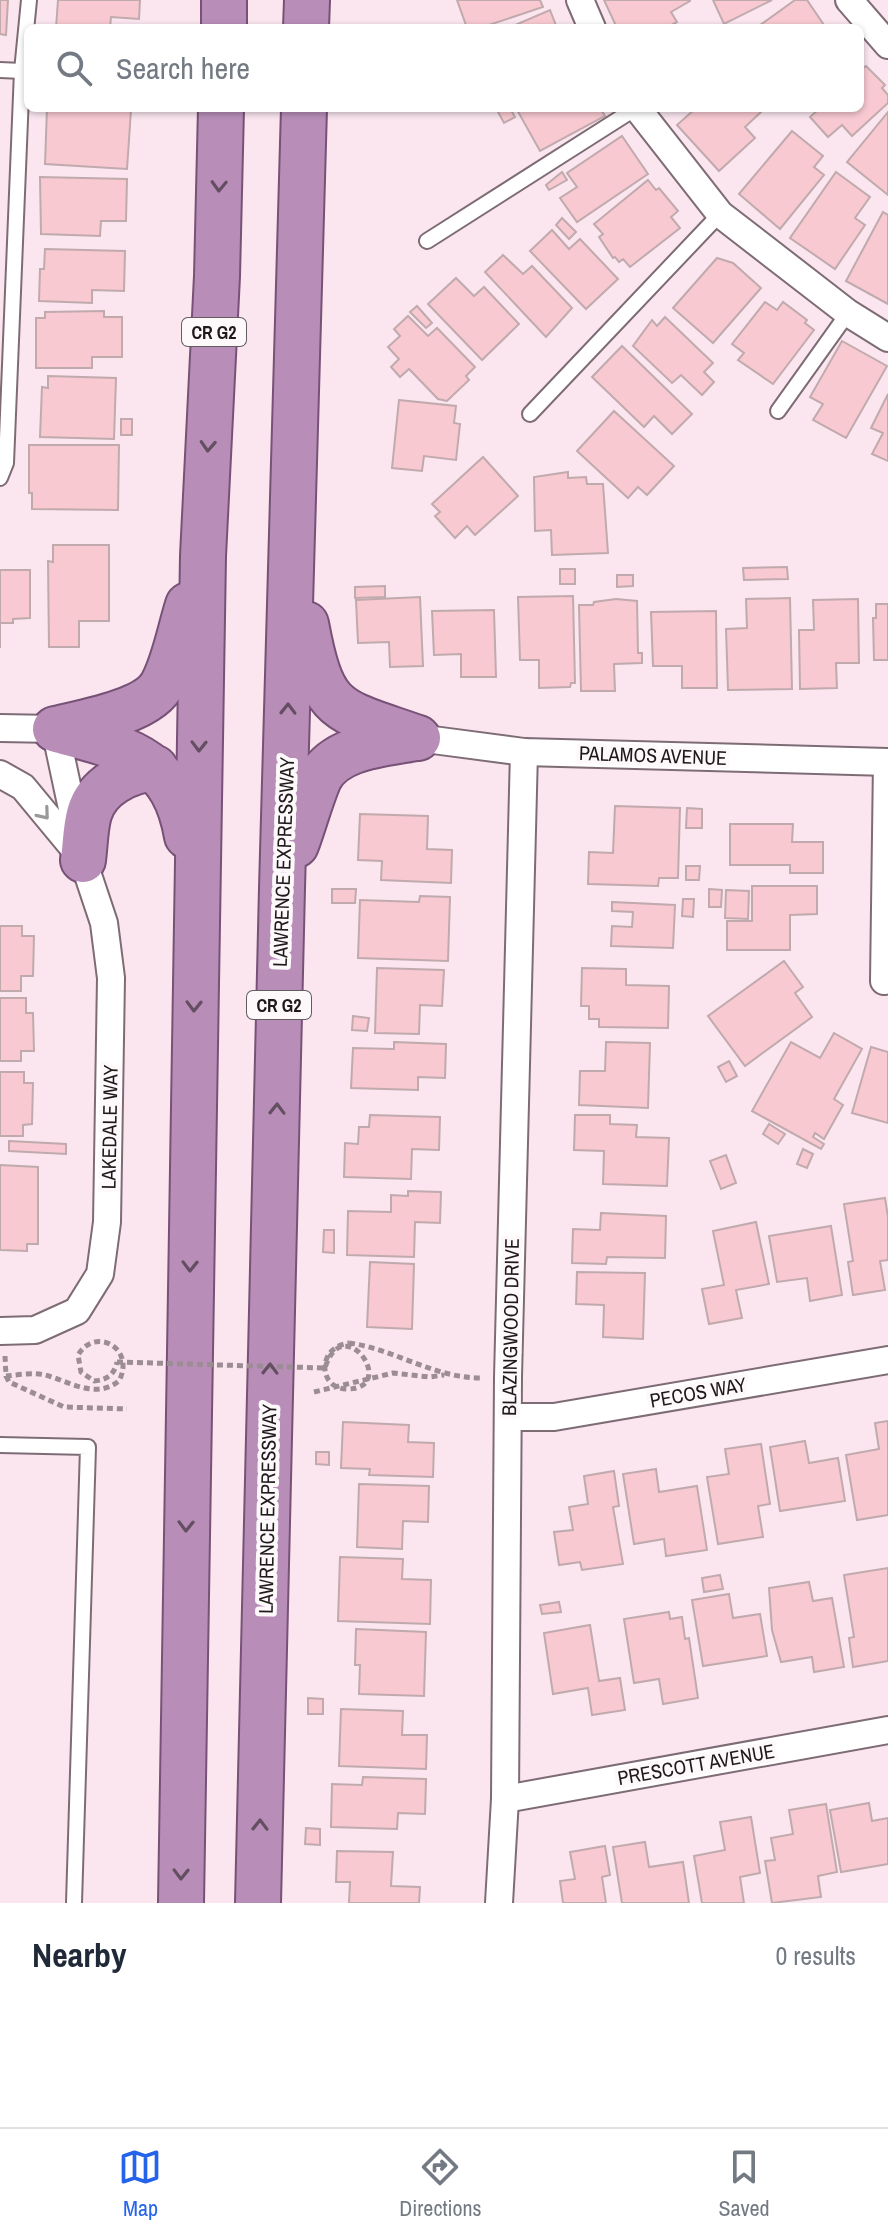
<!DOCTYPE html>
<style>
:root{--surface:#fff;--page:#f6f6f7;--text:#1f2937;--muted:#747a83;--line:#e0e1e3;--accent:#2563eb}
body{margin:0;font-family:"Archivo Narrow",sans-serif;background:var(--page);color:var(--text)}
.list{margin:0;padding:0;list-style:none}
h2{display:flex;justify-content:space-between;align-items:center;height:104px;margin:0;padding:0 32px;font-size:34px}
h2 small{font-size:26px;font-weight:400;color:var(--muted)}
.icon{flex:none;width:44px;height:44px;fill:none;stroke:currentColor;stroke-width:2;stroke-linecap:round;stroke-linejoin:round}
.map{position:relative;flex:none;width:888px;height:1903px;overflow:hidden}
.search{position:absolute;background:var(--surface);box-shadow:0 2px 6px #0004;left:24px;right:24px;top:24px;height:88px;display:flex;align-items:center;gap:20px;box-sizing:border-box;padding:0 28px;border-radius:12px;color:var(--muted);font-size:30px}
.sheet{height:224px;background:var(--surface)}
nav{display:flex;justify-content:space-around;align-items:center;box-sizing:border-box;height:112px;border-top:2px solid var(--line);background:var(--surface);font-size:22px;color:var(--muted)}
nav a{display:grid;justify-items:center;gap:4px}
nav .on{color:var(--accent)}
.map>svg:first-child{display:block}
.building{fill:#f8c9d1;stroke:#c0aaad;stroke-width:2}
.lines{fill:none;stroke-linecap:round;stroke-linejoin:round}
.service-casing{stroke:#7e6c75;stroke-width:18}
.minor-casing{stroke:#7e6c75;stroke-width:30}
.trunk-casing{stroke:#775276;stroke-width:48}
.path{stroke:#9b8d93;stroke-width:5;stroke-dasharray:6 4;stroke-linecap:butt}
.service{stroke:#fff;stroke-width:14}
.minor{stroke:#fff;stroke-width:26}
.trunk{stroke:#b88eb8;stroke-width:44}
.path-bridge{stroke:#9b8d93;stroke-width:5;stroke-dasharray:6 4;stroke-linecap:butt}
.oneway{stroke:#644e62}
.oneway2{stroke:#9b9899}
.labels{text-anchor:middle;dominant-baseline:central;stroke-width:8;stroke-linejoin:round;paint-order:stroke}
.shield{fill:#fdf9fb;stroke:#625c5f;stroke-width:2}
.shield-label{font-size:18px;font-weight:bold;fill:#20191c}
.street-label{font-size:20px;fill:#20191c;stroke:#fdf9fb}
</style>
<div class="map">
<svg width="888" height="1903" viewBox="0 0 888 1903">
<rect width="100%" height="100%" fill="#fbe6f0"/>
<g class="building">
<polygon points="0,0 8,0 6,35 0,34"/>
<polygon points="58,0 140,0 139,19 111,17 110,28 56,28"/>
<polygon points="457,0 540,0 543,7 480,28 467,28"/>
<polygon points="604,0 690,0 690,1 671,12 677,22 666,28 617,28"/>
<polygon points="713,0 772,0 724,24"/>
<polygon points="795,0 807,0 826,28 756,28"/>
<polygon points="550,10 557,28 508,28"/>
<polygon points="866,66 885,85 882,88 888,95 888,103 852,136 842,125 828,137 810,117 820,108 860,108 860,70"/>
<polygon points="47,108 131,110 127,169 45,164"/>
<polygon points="500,108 510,108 515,117 504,123 497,110"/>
<polygon points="516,108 600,108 605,116 540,151"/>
<polygon points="696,108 760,108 762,111 745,127 755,138 719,171 677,125"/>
<polygon points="888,112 888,195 847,162"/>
<polygon points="792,131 823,156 814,167 824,175 780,229 739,194"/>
<polygon points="622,136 648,174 577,222 560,198 577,187 567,173"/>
<polygon points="562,172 567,180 549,190 546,185"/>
<polygon points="836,172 870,197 855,218 865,225 835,269 790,238"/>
<polygon points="40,177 127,179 126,221 101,221 100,236 41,234"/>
<polygon points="648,180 656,190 659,188 678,211 671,217 680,228 630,267 623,259 619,262 615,257 613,258 599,237 603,234 594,224"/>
<polygon points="883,212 888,215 888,304 846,281"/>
<polygon points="562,218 576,232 569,239 556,225"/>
<polygon points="552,230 569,249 580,239 618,279 586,309 530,251"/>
<polygon points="45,249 125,251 124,291 92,290 92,303 39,301 40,269 44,269"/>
<polygon points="503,255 523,274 532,266 572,308 546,337 485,272"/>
<polygon points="717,258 733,263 761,288 713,343 673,308"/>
<polygon points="456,278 474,296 484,287 519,324 482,360 428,304"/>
<polygon points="765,302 777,310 783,302 807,320 805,323 814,330 773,384 738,360 744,353 732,344"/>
<polygon points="417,306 432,323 426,328 410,312"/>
<polygon points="104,311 104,317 122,317 122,357 92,357 92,368 36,368 36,318 45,318 45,312"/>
<polygon points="408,316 428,336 437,328 475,367 466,376 469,380 447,401 438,399 409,369 400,377 391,367 399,359 388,347 400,336 394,329"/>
<polygon points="665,317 713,363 704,372 714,382 702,395 681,375 672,383 633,346 652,320 657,326"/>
<polygon points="842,341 887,366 846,438 813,420 823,404 810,397"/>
<polygon points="622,346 692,414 672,434 654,416 644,427 592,377"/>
<polygon points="48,376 116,378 114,439 40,437 42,387 48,388"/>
<polygon points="888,394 888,461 872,454 883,433 871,428"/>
<polygon points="399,400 456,406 454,423 460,424 456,460 424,456 422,471 392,468"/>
<polygon points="614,411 674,466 647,495 638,487 628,498 577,451"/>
<rect x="121" y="419" width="11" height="16"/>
<polygon points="29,445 119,445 118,510 32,509 32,493 29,493"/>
<polygon points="483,457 518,496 475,535 467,526 455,538 435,516 440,512 432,504"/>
<polygon points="568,472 568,478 586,477 587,484 603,484 608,553 552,555 551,530 535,531 534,477"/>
<polygon points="53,545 109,545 109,621 79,621 79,647 49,647 48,561 53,562"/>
<polygon points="787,567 788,579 744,580 743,568"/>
<rect x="560" y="569" width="15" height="15"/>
<polygon points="0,570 30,570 30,618 13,619 13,623 0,623 0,648"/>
<polygon points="617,575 633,575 633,586 617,587"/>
<polygon points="385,586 385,597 355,598 355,587"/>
<polygon points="573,596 575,683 571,683 570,687 539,688 539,660 520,660 518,597"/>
<polygon points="420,597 423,666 390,667 389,642 358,643 356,600"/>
<polygon points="790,598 792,689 728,690 726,629 747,628 746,599"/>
<polygon points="616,599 637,601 638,653 642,653 642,663 614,664 615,691 581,691 579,605 593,605 594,602"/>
<polygon points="858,599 859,663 836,663 837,688 800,689 799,630 814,630 813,600"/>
<polygon points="876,604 888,604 888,660 874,660 873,618 876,618"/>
<polygon points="494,610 496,677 461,677 461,654 434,655 432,611"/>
<polygon points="716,611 717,688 682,688 682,666 653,666 651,612"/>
<polygon points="615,806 680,808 678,878 659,878 658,886 588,884 589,852 613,853"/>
<polygon points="687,808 702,809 702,828 686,828"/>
<polygon points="360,814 428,816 427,849 452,850 451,883 381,880 382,861 358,860"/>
<polygon points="730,824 793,824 792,842 823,842 823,873 790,873 790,865 730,865"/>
<polygon points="686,866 700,866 699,880 686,880"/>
<polygon points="752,886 817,886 817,914 790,915 790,950 727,950 727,921 752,921"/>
<polygon points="332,889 356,889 355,903 332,903"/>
<polygon points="709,889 722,890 721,907 709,907"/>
<polygon points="726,890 749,891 748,919 725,918"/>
<polygon points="420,896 450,897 448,961 358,958 360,900 419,902"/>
<polygon points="683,899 694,899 693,917 682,916"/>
<polygon points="612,902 675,905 673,948 611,946 612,926 632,927 633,912 612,911"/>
<polygon points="0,926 22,926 22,936 34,936 33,976 21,976 21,991 0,991"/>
<polygon points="784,961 803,987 795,993 812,1017 745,1066 708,1016"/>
<polygon points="377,968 444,970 442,1006 420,1005 419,1034 375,1033"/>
<polygon points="582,968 626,969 626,985 669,986 668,1028 599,1027 599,1019 589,1019 589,1006 581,1006"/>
<polygon points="0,998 26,998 26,1013 33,1013 34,1051 21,1051 21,1061 0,1061"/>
<polygon points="353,1016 369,1018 367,1031 352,1030"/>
<polygon points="834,1033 862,1049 834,1099 843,1105 824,1139 815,1133 813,1137 824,1144 821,1149 752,1111 791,1042 820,1058"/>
<polygon points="394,1042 446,1044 445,1078 418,1077 418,1090 351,1088 353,1048 394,1049"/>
<polygon points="606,1042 650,1043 648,1108 579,1105 580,1071 605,1071"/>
<polygon points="871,1047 888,1052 888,1123 852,1113"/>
<polygon points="729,1061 737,1076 726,1082 718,1067"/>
<polygon points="0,1072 24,1072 24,1083 33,1083 32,1124 23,1125 23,1136 0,1136"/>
<polygon points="370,1115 440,1117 439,1150 412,1149 411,1179 344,1177 345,1143 358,1144 359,1127 369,1127"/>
<polygon points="575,1115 610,1115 610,1124 637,1125 636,1137 669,1138 667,1186 603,1184 604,1151 574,1150"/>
<polygon points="769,1124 785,1134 778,1144 763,1134"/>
<polygon points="9,1141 66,1144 66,1154 9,1151"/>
<polygon points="803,1149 813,1154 807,1168 797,1164"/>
<polygon points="726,1155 736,1183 721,1189 710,1161"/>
<polygon points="0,1165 38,1167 38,1244 27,1244 27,1251 0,1250"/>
<polygon points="408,1191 441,1192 440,1223 415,1222 414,1257 347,1255 348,1211 391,1212 391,1195 408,1196"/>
<polygon points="885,1198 888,1217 888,1260 880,1261 885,1290 853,1295 848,1262 853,1261 844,1204"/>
<polygon points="601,1213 666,1216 665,1258 607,1257 606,1264 572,1263 573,1229 600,1230"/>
<polygon points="756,1222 769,1284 736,1290 742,1318 709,1324 702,1289 724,1285 713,1231"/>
<polygon points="831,1226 842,1295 810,1301 807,1278 777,1282 769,1236"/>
<polygon points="324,1230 334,1230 334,1253 323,1252"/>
<polygon points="370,1262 414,1264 412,1329 367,1327"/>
<polygon points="577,1272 645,1273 643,1339 603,1337 604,1305 576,1304"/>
<polygon points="888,1421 888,1515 857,1520 846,1455 879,1449 875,1423"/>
<polygon points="343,1422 409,1425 408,1442 434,1443 433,1477 369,1475 370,1469 341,1468"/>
<polygon points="805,1441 809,1463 838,1458 845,1501 780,1511 770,1447"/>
<polygon points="761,1444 770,1504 758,1506 763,1537 718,1544 707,1477 729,1474 725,1449"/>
<polygon points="316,1452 329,1452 329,1465 316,1464"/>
<polygon points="656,1469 659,1492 697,1486 707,1550 666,1556 664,1539 634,1544 623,1474"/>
<polygon points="614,1471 619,1506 613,1507 623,1564 582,1570 580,1562 559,1565 554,1532 573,1530 569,1507 588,1504 584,1476"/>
<polygon points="359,1484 429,1486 428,1522 403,1521 402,1549 357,1547"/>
<polygon points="340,1557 403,1559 402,1579 431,1580 430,1624 338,1621"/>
<polygon points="888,1568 888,1661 853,1667 849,1638 854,1637 844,1575"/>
<polygon points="720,1575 723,1589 704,1592 702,1578"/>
<polygon points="809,1582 813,1601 832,1598 844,1667 814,1672 812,1657 781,1662 772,1630 769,1588"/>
<polygon points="729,1594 733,1618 760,1614 767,1656 703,1666 692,1600"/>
<polygon points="559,1602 561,1612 542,1614 540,1605"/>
<polygon points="669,1612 670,1619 682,1617 685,1639 689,1638 698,1698 663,1704 659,1679 634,1683 624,1619"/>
<polygon points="590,1625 599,1681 620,1678 625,1710 592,1715 588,1688 553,1694 544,1633"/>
<polygon points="356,1629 426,1632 424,1696 359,1694 360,1665 355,1665"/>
<polygon points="308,1698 323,1699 323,1714 308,1714"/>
<polygon points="341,1709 403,1711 402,1735 427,1735 426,1769 339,1766"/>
<polygon points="363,1777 426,1779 425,1814 398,1813 397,1829 331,1827 332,1784 362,1785"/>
<polygon points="869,1803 872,1821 888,1818 888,1864 841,1872 830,1810"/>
<polygon points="826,1804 837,1872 818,1876 821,1897 772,1903 765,1861 775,1860 771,1838 793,1834 789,1810"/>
<polygon points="751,1817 760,1873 740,1877 744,1903 702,1903 694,1856 725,1850 720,1822"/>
<polygon points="306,1828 320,1829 320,1845 305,1844"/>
<polygon points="645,1842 649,1867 683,1862 689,1903 622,1903 613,1847"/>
<polygon points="605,1846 610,1875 602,1877 606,1903 563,1903 560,1881 575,1879 570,1852"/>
<polygon points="337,1851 393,1852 391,1886 420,1887 419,1903 349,1903 350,1882 336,1882"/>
</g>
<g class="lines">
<g class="service-casing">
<g id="service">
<polyline points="0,70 22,71"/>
<polyline points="427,241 636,108"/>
<polyline points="778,411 848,313"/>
<polyline points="530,414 720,214"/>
<polyline points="0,478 6,463 22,71 29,0"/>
<polyline points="0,1445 88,1447 74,1903"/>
</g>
</g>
<g class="minor-casing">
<g id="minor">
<polyline points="580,0 592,28"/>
<polyline points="849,0 888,45"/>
<polyline points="637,108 720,214 848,313 888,338"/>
<polyline points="0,728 55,729 83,860 104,923 111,978 107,1222 100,1274 77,1311 35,1330 0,1331"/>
<polyline points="418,738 524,752 888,762"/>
<polyline points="0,774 23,787 81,857"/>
<polyline points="884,981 887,762"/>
<polyline points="508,1417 554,1417 888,1360"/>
<polyline points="505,1799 888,1730"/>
<polyline points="499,1903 505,1799 508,1377 524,752"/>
</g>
</g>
<g class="trunk-casing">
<g id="trunk">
<polyline points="224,28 224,0"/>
<polyline points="306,28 307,0"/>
<path d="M 306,624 C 323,715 336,709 418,738"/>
<path d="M 55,729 C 84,722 149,712 163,683 C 175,660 180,630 188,605"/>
<path d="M 57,730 C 126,749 173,756 187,836"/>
<path d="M 296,845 C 304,824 310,800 319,779 C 335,746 386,744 416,738"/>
<path d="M 83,860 C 85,845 85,828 89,814 C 97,785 128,771 155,768"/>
<polyline points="181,1903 203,556 217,276 221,108"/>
<polyline points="258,1903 282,888 304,108"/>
</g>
</g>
<g class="path">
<path d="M 349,1343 C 395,1349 435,1379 483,1378"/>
<path d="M 5,1356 L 6,1376 C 18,1375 33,1372 45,1375 C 69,1381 95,1400 119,1381 C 136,1348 95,1326 78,1355 L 81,1372 L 94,1381 C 107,1380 114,1375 117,1362"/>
<polyline points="6,1376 9,1382 64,1407 127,1409"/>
<polyline points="314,1392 393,1373 429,1377 444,1375"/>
</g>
<use href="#service" class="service"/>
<use href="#minor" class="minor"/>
<use href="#trunk" class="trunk"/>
<path class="path-bridge" d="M 117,1362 L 325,1368 C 343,1309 399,1388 348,1389 C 318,1390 316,1347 349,1343"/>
</g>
<defs><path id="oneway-chevron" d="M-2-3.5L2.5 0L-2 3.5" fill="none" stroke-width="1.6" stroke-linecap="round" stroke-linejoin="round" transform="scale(2)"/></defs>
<g class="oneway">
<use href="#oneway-chevron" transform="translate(219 186) rotate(92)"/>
<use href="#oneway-chevron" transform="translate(208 446) rotate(93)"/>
<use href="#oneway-chevron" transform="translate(288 709) rotate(-89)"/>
<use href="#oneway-chevron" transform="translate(199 746) rotate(91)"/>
<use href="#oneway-chevron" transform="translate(194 1006) rotate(91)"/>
<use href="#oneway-chevron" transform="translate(277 1109) rotate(-89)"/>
<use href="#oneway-chevron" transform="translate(190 1266) rotate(91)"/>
<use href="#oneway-chevron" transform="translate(270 1369) rotate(-89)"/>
<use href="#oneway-chevron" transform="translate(186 1526) rotate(91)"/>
<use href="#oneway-chevron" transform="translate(260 1825) rotate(-89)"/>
<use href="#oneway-chevron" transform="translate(181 1874) rotate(91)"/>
</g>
<use class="oneway2" href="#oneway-chevron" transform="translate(44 814) rotate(50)"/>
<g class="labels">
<g class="shield">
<rect x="182" y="318" width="64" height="28" rx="6"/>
<rect x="247" y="991" width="64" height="28" rx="6"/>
</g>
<g class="shield-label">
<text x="214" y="332">CR G2</text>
<text x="279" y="1005">CR G2</text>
</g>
<g class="street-label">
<text transform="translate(653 755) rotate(2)">PALAMOS AVENUE</text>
<text transform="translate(283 862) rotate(-88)">LAWRENCE EXPRESSWAY</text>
<text transform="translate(109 1127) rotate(-89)">LAKEDALE WAY</text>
<text transform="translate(510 1327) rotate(-89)">BLAZINGWOOD DRIVE</text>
<text transform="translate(698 1392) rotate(-10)">PECOS WAY</text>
<text transform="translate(267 1509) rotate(-89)">LAWRENCE EXPRESSWAY</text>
<text transform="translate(696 1764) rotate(-10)">PRESCOTT AVENUE</text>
</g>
</g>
</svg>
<div class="search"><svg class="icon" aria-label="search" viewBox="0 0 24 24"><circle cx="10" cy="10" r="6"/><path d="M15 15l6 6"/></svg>Search here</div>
</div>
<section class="sheet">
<h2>Nearby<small>0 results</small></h2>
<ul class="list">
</ul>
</section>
<nav>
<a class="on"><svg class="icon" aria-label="map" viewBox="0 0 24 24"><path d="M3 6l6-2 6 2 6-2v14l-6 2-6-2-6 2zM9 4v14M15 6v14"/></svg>Map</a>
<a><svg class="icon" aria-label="directions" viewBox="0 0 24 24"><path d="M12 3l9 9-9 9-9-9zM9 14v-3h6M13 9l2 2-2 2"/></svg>Directions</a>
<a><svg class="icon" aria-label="saved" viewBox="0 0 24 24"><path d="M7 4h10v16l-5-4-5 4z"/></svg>Saved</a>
</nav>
